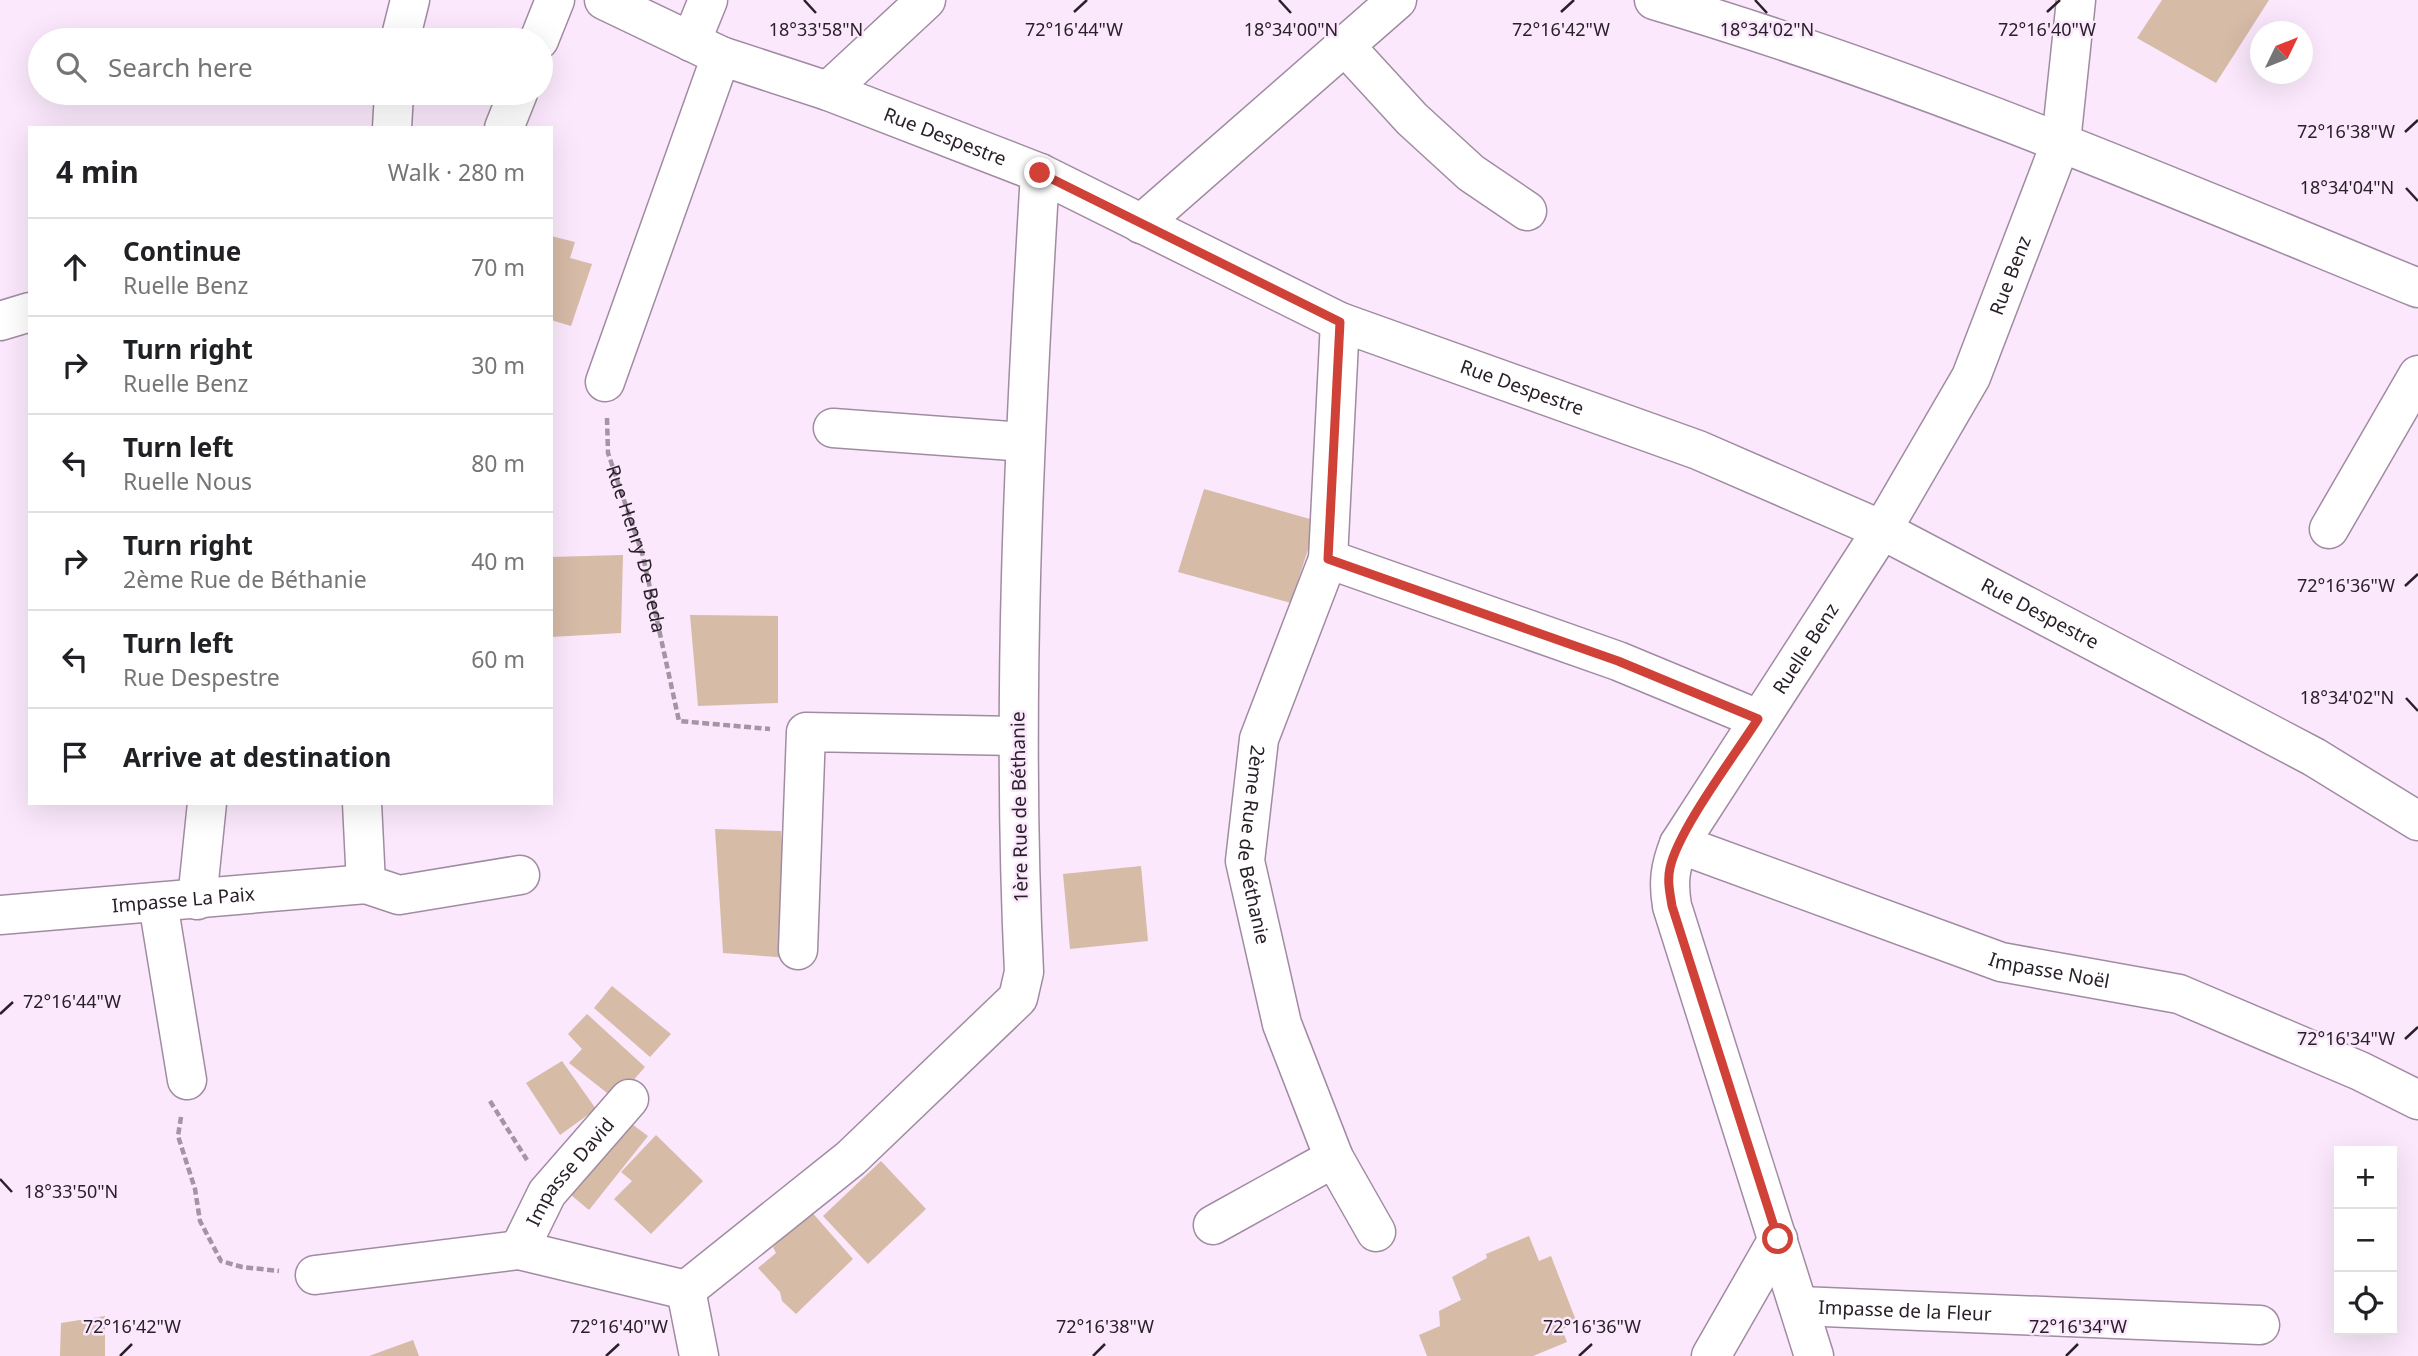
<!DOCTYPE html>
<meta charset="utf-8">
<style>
:root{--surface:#fff;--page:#f6f6f6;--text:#202124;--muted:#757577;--line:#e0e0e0}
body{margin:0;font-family:"Noto Sans",sans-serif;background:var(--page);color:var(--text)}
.controls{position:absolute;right:21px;bottom:21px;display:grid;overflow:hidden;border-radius:0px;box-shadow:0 7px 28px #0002}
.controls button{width:63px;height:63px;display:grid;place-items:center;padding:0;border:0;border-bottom:2px solid var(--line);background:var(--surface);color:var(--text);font:35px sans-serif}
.compass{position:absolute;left:2250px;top:21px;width:63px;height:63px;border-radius:50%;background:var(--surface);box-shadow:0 7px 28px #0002;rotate:47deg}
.stop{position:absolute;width:21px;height:21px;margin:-16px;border:5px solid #d04238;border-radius:50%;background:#fff}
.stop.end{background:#d04238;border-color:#fff;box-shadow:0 2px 7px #0008}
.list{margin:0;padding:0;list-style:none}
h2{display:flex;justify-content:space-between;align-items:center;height:91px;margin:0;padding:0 28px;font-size:30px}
h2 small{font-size:23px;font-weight:400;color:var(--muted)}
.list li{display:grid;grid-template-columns:46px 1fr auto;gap:21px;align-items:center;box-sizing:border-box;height:98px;padding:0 28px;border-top:2px solid var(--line)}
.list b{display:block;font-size:26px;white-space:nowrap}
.list p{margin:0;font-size:23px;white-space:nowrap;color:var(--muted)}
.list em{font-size:23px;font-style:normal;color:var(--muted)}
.icon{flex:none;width:38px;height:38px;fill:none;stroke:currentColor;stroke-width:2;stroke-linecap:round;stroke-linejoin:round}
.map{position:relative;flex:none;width:2418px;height:1356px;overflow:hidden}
.search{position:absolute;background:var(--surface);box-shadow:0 7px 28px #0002;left:28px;top:28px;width:525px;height:77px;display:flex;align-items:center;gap:18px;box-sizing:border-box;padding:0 24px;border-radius:38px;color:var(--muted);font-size:26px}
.panel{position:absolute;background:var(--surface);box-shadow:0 7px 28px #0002;left:28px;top:126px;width:525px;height:679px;border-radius:0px}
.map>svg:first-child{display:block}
.building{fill:#d6bba7}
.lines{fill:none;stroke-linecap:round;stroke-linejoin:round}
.minor-casing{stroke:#a18ba2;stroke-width:41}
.path{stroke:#a395a4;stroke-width:4.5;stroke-dasharray:7 3.5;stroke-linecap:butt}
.minor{stroke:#fff;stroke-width:38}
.route{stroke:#d04238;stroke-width:9}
.ticks{fill:none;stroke:#292029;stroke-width:2.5}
.labels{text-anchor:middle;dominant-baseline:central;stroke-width:5;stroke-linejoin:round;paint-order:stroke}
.street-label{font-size:19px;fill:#292029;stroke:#fbe8fc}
.ticks-label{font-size:18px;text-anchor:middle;fill:#292029;stroke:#fbe8fc;stroke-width:5;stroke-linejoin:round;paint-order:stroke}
</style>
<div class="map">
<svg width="2418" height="1356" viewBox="0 0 2418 1356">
<rect width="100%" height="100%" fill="#fbe8fc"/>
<g class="building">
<polygon points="2162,0 2269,0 2216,83 2137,38"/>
<polygon points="551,236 575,242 570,258 592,264 571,326 551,320"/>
<polygon points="1204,489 1317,521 1291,603 1178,572"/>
<polygon points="623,555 621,633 551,637 551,557"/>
<polygon points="690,615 778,616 778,703 698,706"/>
<polygon points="715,829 781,831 790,958 723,953"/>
<polygon points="1141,866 1148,941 1070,949 1063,874"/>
<polygon points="612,986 671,1034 650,1057 594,1008"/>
<polygon points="587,1014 645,1067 616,1100 569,1063 582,1049 568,1034"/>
<polygon points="562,1061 596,1109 560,1135 526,1083"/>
<polygon points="629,1122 648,1136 589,1210 571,1195"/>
<polygon points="656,1135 703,1181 651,1234 614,1199 632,1181 621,1172"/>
<polygon points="881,1161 926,1209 868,1264 823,1216"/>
<polygon points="809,1209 853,1259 796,1314 782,1301 780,1292 758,1268 776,1253 773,1247 787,1234 784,1229"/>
<polygon points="1529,1236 1539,1261 1551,1256 1577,1323 1562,1329 1567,1342 1533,1356 1427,1356 1419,1335 1440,1326 1439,1311 1461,1300 1452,1277 1487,1258 1486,1254"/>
<polygon points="105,1316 105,1356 60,1356 61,1323"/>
<polygon points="413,1340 419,1356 369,1356"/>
</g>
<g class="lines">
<g class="minor-casing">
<g id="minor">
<path id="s2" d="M 604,0 L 721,56 L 828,91 L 1040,173 L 1340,322 L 1698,450 L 1882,530 L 2314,757 L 2418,821"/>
<path d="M 1654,0 C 1915,77 2166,185 2418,288"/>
<polyline points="400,40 410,0"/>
<polyline points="539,40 555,0"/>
<polyline points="691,42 708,0"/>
<polyline points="1345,46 1412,119 1471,173 1527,211"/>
<polyline points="828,91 926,0"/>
<polyline points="392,128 394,93"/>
<polyline points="504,128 518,93"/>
<polyline points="1141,224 1397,0"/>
<polyline points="0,321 30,312"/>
<path id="s3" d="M 1340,322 L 1328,559 L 1259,739 L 1245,861 L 1282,1024 L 1334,1158 L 1376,1232"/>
<polyline points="605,382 721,56"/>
<polyline points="833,428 1024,442"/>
<polyline points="2329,529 2418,375"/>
<polyline points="1328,559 1618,661 1758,719"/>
<polyline points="362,803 366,884"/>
<path id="s4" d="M 1679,844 L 2001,962 L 2179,994 L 2360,1071 L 2418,1100"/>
<polyline points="197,900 207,803"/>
<polyline points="158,903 187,1080"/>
<path id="s5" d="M 0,915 L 366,884 L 399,895 L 520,875"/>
<polyline points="798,950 806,732 1017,736"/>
<polyline points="1213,1225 1334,1158"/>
<path id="s6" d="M 519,1250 L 547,1193 L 629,1099"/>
<polyline points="315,1275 519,1250 686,1290"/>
<path d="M 686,1290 L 851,1158 L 1018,998 L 1024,972 C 1011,705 1024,440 1040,173"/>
<polyline points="686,1290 699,1356"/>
<path id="s7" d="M 1800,1306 L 2260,1325"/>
<polyline points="1711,1356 1778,1239"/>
<path id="s8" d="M 1814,1356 L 1672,906 C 1668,882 1670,867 1679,844 L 1882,530 L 1971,377 L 2061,142 L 2076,0"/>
</g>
</g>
<g class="path">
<path id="s1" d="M 607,418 L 608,453 L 643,556 L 679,721 L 770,729"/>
<polyline points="490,1101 527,1160"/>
<polyline points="181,1117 178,1136 195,1189 200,1221 221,1261 242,1267 279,1271"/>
</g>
<use href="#minor" class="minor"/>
</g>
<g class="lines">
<path class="route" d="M 1040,173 L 1340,322 L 1328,559 L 1618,661 L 1758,719 C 1735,755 1678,830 1670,868 C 1667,881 1670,893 1672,906 L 1778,1239"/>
</g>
<path class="ticks" d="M 804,0 L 816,13M 1279,0 L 1291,13M 1755,0 L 1767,13M 1074,12 L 1087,0M 1561,12 L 1574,0M 2047,12 L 2060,0M 2405,132 L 2418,120M 2406,188 L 2418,201M 2405,586 L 2418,574M 2406,698 L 2418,711M 0,1014 L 13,1002M 2405,1039 L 2418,1027M 0,1179 L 12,1192M 120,1356 L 132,1344M 606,1356 L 619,1344M 1093,1356 L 1105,1344M 1579,1356 L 1592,1344M 2066,1356 L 2078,1344"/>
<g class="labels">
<g class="street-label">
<text stroke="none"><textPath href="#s2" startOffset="368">Rue Despestre</textPath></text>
<text stroke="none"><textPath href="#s8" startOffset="1195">Rue Benz</textPath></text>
<text stroke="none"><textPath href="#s2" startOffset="998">Rue Despestre</textPath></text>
<text stroke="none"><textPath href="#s1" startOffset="135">Rue Henry De Beda</textPath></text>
<text stroke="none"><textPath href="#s2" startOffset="1564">Rue Despestre</textPath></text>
<text stroke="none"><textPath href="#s8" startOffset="768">Ruelle Benz</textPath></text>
<text transform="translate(1019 807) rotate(-91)">1ère Rue de Béthanie</text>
<text stroke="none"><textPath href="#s3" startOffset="537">2ème Rue de Béthanie</textPath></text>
<text stroke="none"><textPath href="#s5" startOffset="184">Impasse La Paix</textPath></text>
<text stroke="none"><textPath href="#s4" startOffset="392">Impasse Noël</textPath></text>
<text stroke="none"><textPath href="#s6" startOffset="94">Impasse David</textPath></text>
<text stroke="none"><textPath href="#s7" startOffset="105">Impasse de la Fleur</textPath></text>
</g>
</g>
<g class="ticks-label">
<text x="1074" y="36">72°16'44"W</text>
<text x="1561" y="36">72°16'42"W</text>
<text x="2047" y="36">72°16'40"W</text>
<text x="816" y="36">18°33'58"N</text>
<text x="1291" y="36">18°34'00"N</text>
<text x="1767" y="36">18°34'02"N</text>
<text x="2346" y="138">72°16'38"W</text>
<text x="2347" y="194">18°34'04"N</text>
<text x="2346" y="592">72°16'36"W</text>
<text x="2347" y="704">18°34'02"N</text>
<text x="72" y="1008">72°16'44"W</text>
<text x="2346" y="1045">72°16'34"W</text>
<text x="71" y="1198">18°33'50"N</text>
<text x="132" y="1333">72°16'42"W</text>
<text x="619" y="1333">72°16'40"W</text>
<text x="1105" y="1333">72°16'38"W</text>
<text x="1592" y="1333">72°16'36"W</text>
<text x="2078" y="1333">72°16'34"W</text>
</g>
</svg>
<div class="controls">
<button>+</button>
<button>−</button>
<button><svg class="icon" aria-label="locate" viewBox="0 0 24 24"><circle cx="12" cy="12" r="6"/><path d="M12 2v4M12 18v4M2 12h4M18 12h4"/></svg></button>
</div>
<svg class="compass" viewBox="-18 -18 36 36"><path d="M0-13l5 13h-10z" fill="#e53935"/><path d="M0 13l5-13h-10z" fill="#757577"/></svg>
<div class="stop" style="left:1778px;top:1239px"></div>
<div class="stop end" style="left:1040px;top:173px"></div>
<div class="search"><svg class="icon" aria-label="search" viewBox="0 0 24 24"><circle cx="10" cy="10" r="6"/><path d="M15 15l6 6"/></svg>Search here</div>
<section class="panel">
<h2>4 min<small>Walk · 280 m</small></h2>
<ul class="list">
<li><svg class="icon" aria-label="ahead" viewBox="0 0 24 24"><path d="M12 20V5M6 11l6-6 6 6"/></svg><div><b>Continue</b><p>Ruelle Benz</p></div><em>70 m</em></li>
<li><svg class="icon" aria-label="right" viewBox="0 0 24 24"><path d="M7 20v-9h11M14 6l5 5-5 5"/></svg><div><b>Turn right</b><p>Ruelle Benz</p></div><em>30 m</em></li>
<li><svg class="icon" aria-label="left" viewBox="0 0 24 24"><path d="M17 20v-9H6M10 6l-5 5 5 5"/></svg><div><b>Turn left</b><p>Ruelle Nous</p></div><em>80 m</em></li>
<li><svg class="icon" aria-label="right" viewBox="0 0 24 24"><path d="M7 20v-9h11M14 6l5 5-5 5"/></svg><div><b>Turn right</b><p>2ème Rue de Béthanie</p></div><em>40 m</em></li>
<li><svg class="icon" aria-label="left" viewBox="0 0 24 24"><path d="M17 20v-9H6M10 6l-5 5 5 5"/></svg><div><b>Turn left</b><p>Rue Despestre</p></div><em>60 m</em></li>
<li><svg class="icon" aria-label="arrive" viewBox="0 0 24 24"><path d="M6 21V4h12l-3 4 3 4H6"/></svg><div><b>Arrive at destination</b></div></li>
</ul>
</section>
</div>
